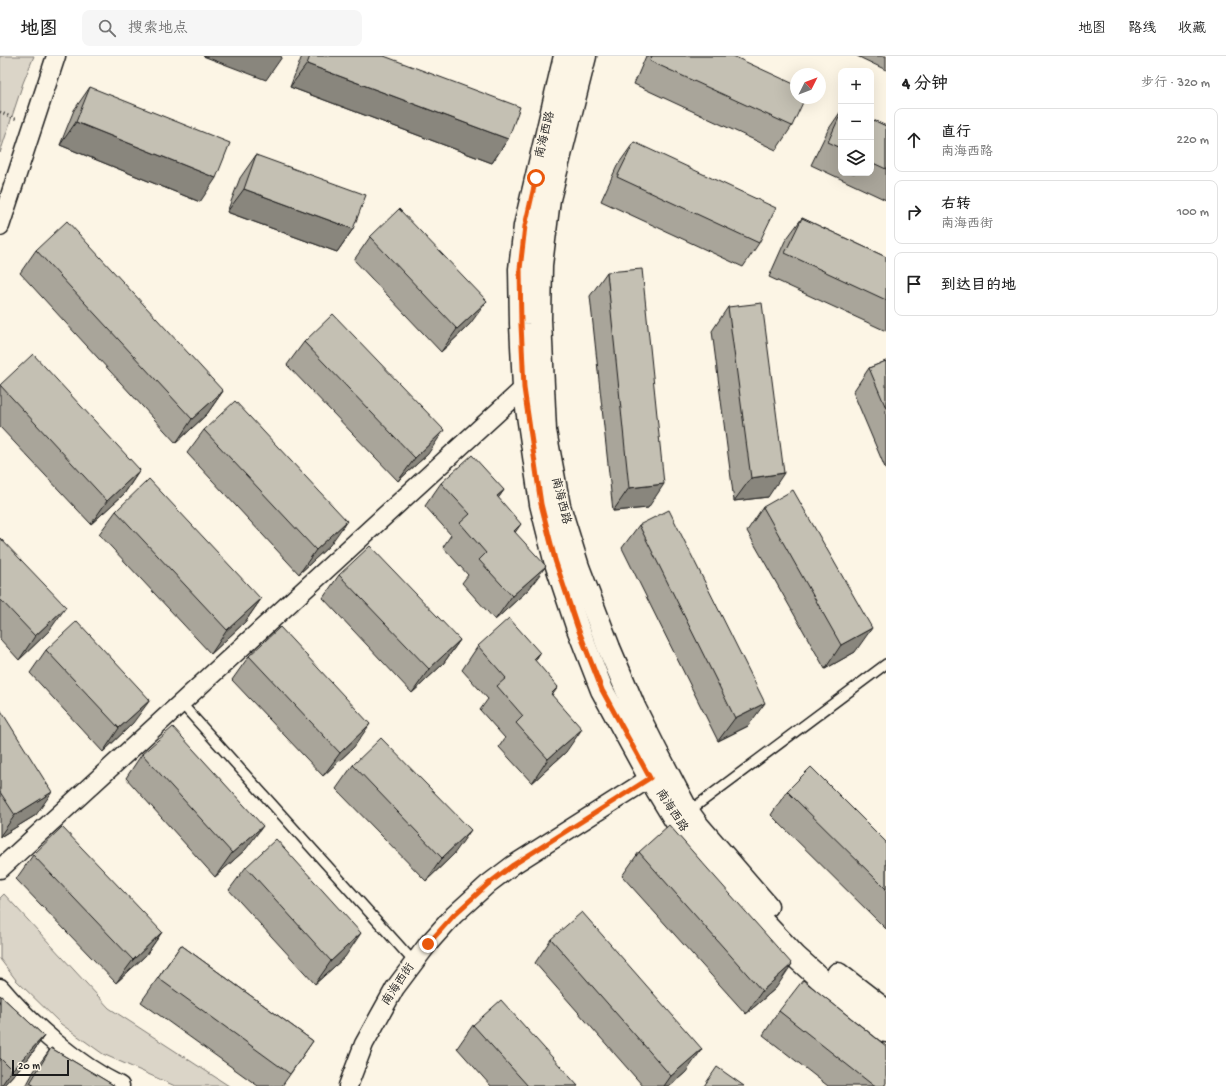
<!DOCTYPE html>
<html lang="zh">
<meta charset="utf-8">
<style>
:root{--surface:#fff;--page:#f6f6f6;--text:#222;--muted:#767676;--line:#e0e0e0}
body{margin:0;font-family:"Gochi Hand","LXGW WenKai TC",sans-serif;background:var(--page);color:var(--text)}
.controls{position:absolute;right:12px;top:12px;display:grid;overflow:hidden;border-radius:8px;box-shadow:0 4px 16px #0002}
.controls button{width:36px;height:36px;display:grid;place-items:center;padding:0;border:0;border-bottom:1px solid var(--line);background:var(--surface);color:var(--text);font:20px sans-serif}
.compass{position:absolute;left:790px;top:12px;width:36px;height:36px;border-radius:50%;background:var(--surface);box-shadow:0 4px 16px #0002;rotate:48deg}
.scale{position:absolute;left:12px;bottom:10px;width:57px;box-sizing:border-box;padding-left:4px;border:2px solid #1c1c1c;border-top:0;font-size:11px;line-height:14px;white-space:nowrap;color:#1c1c1c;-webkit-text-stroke:3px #fcf5e5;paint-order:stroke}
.stop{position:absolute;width:12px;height:12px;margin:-9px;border:3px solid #ea580c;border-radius:50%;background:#fff}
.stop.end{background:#ea580c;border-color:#fff;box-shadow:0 1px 4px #0008}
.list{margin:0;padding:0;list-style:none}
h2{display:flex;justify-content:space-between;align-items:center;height:52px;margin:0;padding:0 16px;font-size:17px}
h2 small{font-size:13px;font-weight:400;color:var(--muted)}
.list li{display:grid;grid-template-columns:26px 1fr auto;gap:12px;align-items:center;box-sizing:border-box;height:64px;margin:0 8px 8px;padding:0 8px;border:1px solid var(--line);border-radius:8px}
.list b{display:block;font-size:15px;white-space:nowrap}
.list p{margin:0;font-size:13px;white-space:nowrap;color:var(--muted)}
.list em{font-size:13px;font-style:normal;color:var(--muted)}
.icon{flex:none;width:22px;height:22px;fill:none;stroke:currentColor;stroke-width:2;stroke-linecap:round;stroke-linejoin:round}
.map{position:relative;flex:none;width:886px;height:1030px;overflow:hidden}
header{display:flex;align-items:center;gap:24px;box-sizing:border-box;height:56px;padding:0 20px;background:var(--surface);border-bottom:1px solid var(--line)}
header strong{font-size:19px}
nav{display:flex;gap:22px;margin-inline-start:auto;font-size:14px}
.search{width:280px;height:36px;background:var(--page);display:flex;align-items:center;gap:10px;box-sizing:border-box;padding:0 14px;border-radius:8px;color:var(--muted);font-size:15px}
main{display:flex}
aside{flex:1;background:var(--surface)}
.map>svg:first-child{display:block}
.green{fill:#dbd5c8;stroke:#7c7872}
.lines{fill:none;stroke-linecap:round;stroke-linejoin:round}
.lane-casing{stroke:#1c1c1c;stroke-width:12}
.street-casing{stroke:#1c1c1c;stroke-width:21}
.secondary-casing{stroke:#1c1c1c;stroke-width:25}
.path{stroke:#1c1c1c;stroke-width:2.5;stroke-dasharray:1 3;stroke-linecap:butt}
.lane{stroke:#fcf5e5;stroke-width:9}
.street{stroke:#fcf5e5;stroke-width:18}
.secondary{stroke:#fcf5e5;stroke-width:22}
.wall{fill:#a9a59a;stroke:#1c1c1c}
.shaded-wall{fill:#89867d;stroke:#1c1c1c}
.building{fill:#c4c0b3;stroke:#1c1c1c}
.route{stroke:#ea580c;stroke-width:5}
.labels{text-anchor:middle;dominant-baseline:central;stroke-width:3;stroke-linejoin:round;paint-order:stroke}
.street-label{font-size:12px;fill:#1c1c1c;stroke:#fcf5e5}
</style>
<header>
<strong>地图</strong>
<div class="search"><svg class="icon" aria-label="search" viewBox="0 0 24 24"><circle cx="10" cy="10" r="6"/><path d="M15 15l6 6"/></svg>搜索地点</div>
<nav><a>地图</a><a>路线</a><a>收藏</a></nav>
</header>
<main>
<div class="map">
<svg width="886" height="1030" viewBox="0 0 886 1030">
<rect width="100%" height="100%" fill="#fcf5e5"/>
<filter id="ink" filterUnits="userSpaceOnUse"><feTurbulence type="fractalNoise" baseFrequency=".025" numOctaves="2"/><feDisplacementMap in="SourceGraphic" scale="8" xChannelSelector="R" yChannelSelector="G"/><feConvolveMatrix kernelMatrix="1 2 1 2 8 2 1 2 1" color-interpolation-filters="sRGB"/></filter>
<g filter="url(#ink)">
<g class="green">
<polygon points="0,0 34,0 23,27 0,97"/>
<polygon points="4,838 109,952 229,1030 175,1030 103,998 61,968 16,924 0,903 0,842"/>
</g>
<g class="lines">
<g class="lane-casing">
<g id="lane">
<polyline points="181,647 414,906"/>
<polyline points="688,756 886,608"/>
</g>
</g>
<g class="street-casing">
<g id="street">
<polyline points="0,170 56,0"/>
<polyline points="0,813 524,332"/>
<path d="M 0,932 C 31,969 77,1009 120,1030"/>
<polyline points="348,1030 364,988 395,932 428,888 454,859 488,828 513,809 650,722"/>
</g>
</g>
<g class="secondary-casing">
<g id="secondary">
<polyline points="565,0 525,170 520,213 521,268 524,332 541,448 555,504 577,570 602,634 650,722 676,765 727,828 796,901 825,927 886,975"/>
<polyline points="585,0 549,143 541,209 540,263 545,375 559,450 578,511 609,592 635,653 656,695 688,756 698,770 767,850"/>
<polyline points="838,918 886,955"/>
</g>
</g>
<polyline class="path" points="0,56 16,63"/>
<use href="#lane" class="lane"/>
<use href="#street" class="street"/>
<use href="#secondary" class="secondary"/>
</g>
<g class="wall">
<polygon points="302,0 384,0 508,83 492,107 290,31"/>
<polygon points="646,0 733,0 792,70 776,94 634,28"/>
<polygon points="857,0 886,0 886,14"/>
<polygon points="90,31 200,146 60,89 74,54"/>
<polygon points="841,55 841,117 871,117 871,63 886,70 886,144 811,109 828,74"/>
<polygon points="634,86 759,187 743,211 601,145 617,110"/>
<polygon points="256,99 353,173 337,196 227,156 240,122"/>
<polygon points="802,162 886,201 886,275 769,221 785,185"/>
<polygon points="370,181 470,268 441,296 354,204"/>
<polygon points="36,194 223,335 207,358 176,387 20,217"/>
<polygon points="607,216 648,452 613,455 590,240"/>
<polygon points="728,251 768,441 734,445 712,275"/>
<polygon points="304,286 428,398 398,425 287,309"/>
<polygon points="886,305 886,414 853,336 869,312"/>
<polygon points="0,329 140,414 124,438 91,468 0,371"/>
<polygon points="204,374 330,489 299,518 187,397"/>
<polygon points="441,427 504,434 498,442 515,476 529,533 495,564 462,527 468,519 443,491 451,479 425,450"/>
<polygon points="763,451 855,596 825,613 747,475"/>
<polygon points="116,455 261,543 245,566 211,598 99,478"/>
<polygon points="639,469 748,670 718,685 622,492"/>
<polygon points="0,482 49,575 19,604 0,583"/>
<polygon points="339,519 460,584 443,608 412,637 323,542"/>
<polygon points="478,590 540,597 535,605 552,639 566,696 532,727 499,691 505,682 480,654 488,643 462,614"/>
<polygon points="46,594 133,667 103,696 30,617"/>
<polygon points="249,600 354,691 323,720 232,624"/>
<polygon points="0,653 36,759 0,781"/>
<polygon points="142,698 246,793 215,821 126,722"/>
<polygon points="353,709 454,798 426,825 336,733"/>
<polygon points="787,735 886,786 886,873 771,759"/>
<polygon points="639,796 776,932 746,958 622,820"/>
<polygon points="33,799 162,876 146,899 116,927 16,823"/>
<polygon points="246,811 345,901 315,928 229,834"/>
<polygon points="551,883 686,1016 670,1030 643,1030 535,907"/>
<polygon points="181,889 313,985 282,1030 258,1030 141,946"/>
<polygon points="0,939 44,980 28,1003 3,1030 0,1030"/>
<polygon points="779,955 886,1030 828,1030 763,979"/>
<polygon points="473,969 578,1030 491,1030 457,992"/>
<polygon points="51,992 115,1030 26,1030 34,1015"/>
</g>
<g class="shaded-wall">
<polygon points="203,0 280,0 282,1 266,24"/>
<polygon points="307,8 508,83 492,107 290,31"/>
<polygon points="76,66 216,122 200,146 60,89"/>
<polygon points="244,133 353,173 337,196 227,156"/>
<polygon points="487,245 470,268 441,296 457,273"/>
<polygon points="223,335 207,358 176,387 192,363"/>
<polygon points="444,374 428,398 398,425 415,402"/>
<polygon points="140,414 124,438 91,468 107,445"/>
<polygon points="784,417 768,441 734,445 751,422"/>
<polygon points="664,428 648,452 613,455 629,432"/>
<polygon points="504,434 487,458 497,440"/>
<polygon points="347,465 330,489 299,518 316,494"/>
<polygon points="521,468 505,491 514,475"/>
<polygon points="546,510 529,533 495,564 512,540"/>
<polygon points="261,543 245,566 211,598 227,574"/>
<polygon points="66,551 49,575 19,604 35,580"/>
<polygon points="872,572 855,596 825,613 841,589"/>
<polygon points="460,584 443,608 412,637 429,613"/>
<polygon points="540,597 524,621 534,603"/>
<polygon points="558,631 542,654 551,638"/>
<polygon points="150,644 133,667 103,696 119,672"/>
<polygon points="765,647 748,670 718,685 735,662"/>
<polygon points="370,668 354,691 323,720 340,697"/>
<polygon points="582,673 566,696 532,727 548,703"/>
<polygon points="52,736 36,759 0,781 0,780 15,759"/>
<polygon points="263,770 246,793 215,821 232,797"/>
<polygon points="471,774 454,798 426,825 442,802"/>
<polygon points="162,876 146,899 116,927 133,904"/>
<polygon points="361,877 345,901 315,928 331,905"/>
<polygon points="792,908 776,932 746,958 762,935"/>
<polygon points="44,980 28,1003 3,1030 1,1030 12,1014"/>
<polygon points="702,993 686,1016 670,1030 664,1030 671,1020"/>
</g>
<g class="building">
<polygon points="310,0 384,0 520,51 508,83 307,8"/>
<polygon points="652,0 733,0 796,29 796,42 805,42 792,70 650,5"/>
<polygon points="90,31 230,87 216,122 76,66"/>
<polygon points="841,57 841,92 828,86"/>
<polygon points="871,63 886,70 886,113 871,106"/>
<polygon points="634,86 776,152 759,187 617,121"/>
<polygon points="256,99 366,139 353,173 244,133"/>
<polygon points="399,153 487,245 457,273 370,181"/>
<polygon points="802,162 886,201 886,244 785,197"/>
<polygon points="67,165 223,335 192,363 36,194"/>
<polygon points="642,213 664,428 629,432 607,216"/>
<polygon points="762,247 784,417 751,422 728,251"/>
<polygon points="333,258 444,374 415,402 304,286"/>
<polygon points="33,298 140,414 107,445 0,329"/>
<polygon points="886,305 886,352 869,312"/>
<polygon points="235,345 347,465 316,494 204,374"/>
<polygon points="472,399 504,434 497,440 521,468 514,475 546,510 512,540 479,504 486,497 460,467 470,458 441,427"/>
<polygon points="149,423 261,543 227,574 116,455"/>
<polygon points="793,434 872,572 841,589 763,451"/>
<polygon points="669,454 765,647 735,662 639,469"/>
<polygon points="0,482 66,551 35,580 0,543"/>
<polygon points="370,490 460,584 429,613 339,519"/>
<polygon points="509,562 540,597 534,603 558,631 551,638 582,673 548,703 516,667 523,660 497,630 506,622 478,590"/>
<polygon points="77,565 150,644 119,672 46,594"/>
<polygon points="280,571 370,668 340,697 249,600"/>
<polygon points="0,653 52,736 15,759 0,736"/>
<polygon points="173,671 263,770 232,797 142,698"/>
<polygon points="381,682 471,774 442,802 353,709"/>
<polygon points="811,711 886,786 886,833 787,735"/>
<polygon points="669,769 792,908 762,935 639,796"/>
<polygon points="62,771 162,876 133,904 33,799"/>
<polygon points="276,783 361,877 331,905 246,811"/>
<polygon points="582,856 702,993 671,1020 551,883"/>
<polygon points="181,889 313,985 290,1018 158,922"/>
<polygon points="803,924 886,990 886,1027 884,1030 874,1030 779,955"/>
<polygon points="0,939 44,980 12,1014 0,1002"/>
<polygon points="501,944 578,1030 528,1030 473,969"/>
<polygon points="51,992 115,1030 35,1030 30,1027"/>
<polygon points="717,1011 744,1030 704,1030"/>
</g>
</g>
<g class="lines" filter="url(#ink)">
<polyline class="route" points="428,888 454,859 488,828 513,809 650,722 602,634 577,570 555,504 541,448 524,332 521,268 520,213 525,170 536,122"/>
</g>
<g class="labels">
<g class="street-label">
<text transform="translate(546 79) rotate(-76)">南海西路</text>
<text transform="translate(560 445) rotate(76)">南海西路</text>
<text transform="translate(671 755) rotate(57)">南海西路</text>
<text transform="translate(399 929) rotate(-56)">南海西街</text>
</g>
</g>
</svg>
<div class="controls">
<button>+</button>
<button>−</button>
<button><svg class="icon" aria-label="layers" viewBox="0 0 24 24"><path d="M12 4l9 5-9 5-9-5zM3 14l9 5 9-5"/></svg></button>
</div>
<svg class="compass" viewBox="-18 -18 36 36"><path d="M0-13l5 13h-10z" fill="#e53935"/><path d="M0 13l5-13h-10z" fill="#767676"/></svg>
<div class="scale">20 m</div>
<div class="stop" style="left:536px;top:122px"></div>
<div class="stop end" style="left:428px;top:888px"></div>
</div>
<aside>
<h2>4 分钟<small>步行 · 320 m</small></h2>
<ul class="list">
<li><svg class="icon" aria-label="ahead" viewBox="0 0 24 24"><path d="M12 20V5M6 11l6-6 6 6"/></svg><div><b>直行</b><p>南海西路</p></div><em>220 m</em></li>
<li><svg class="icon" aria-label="right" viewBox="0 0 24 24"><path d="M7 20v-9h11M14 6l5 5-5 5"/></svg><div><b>右转</b><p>南海西街</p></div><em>100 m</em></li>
<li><svg class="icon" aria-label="arrive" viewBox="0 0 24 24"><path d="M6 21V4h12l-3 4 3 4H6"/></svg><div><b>到达目的地</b></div></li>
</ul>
</aside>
</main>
